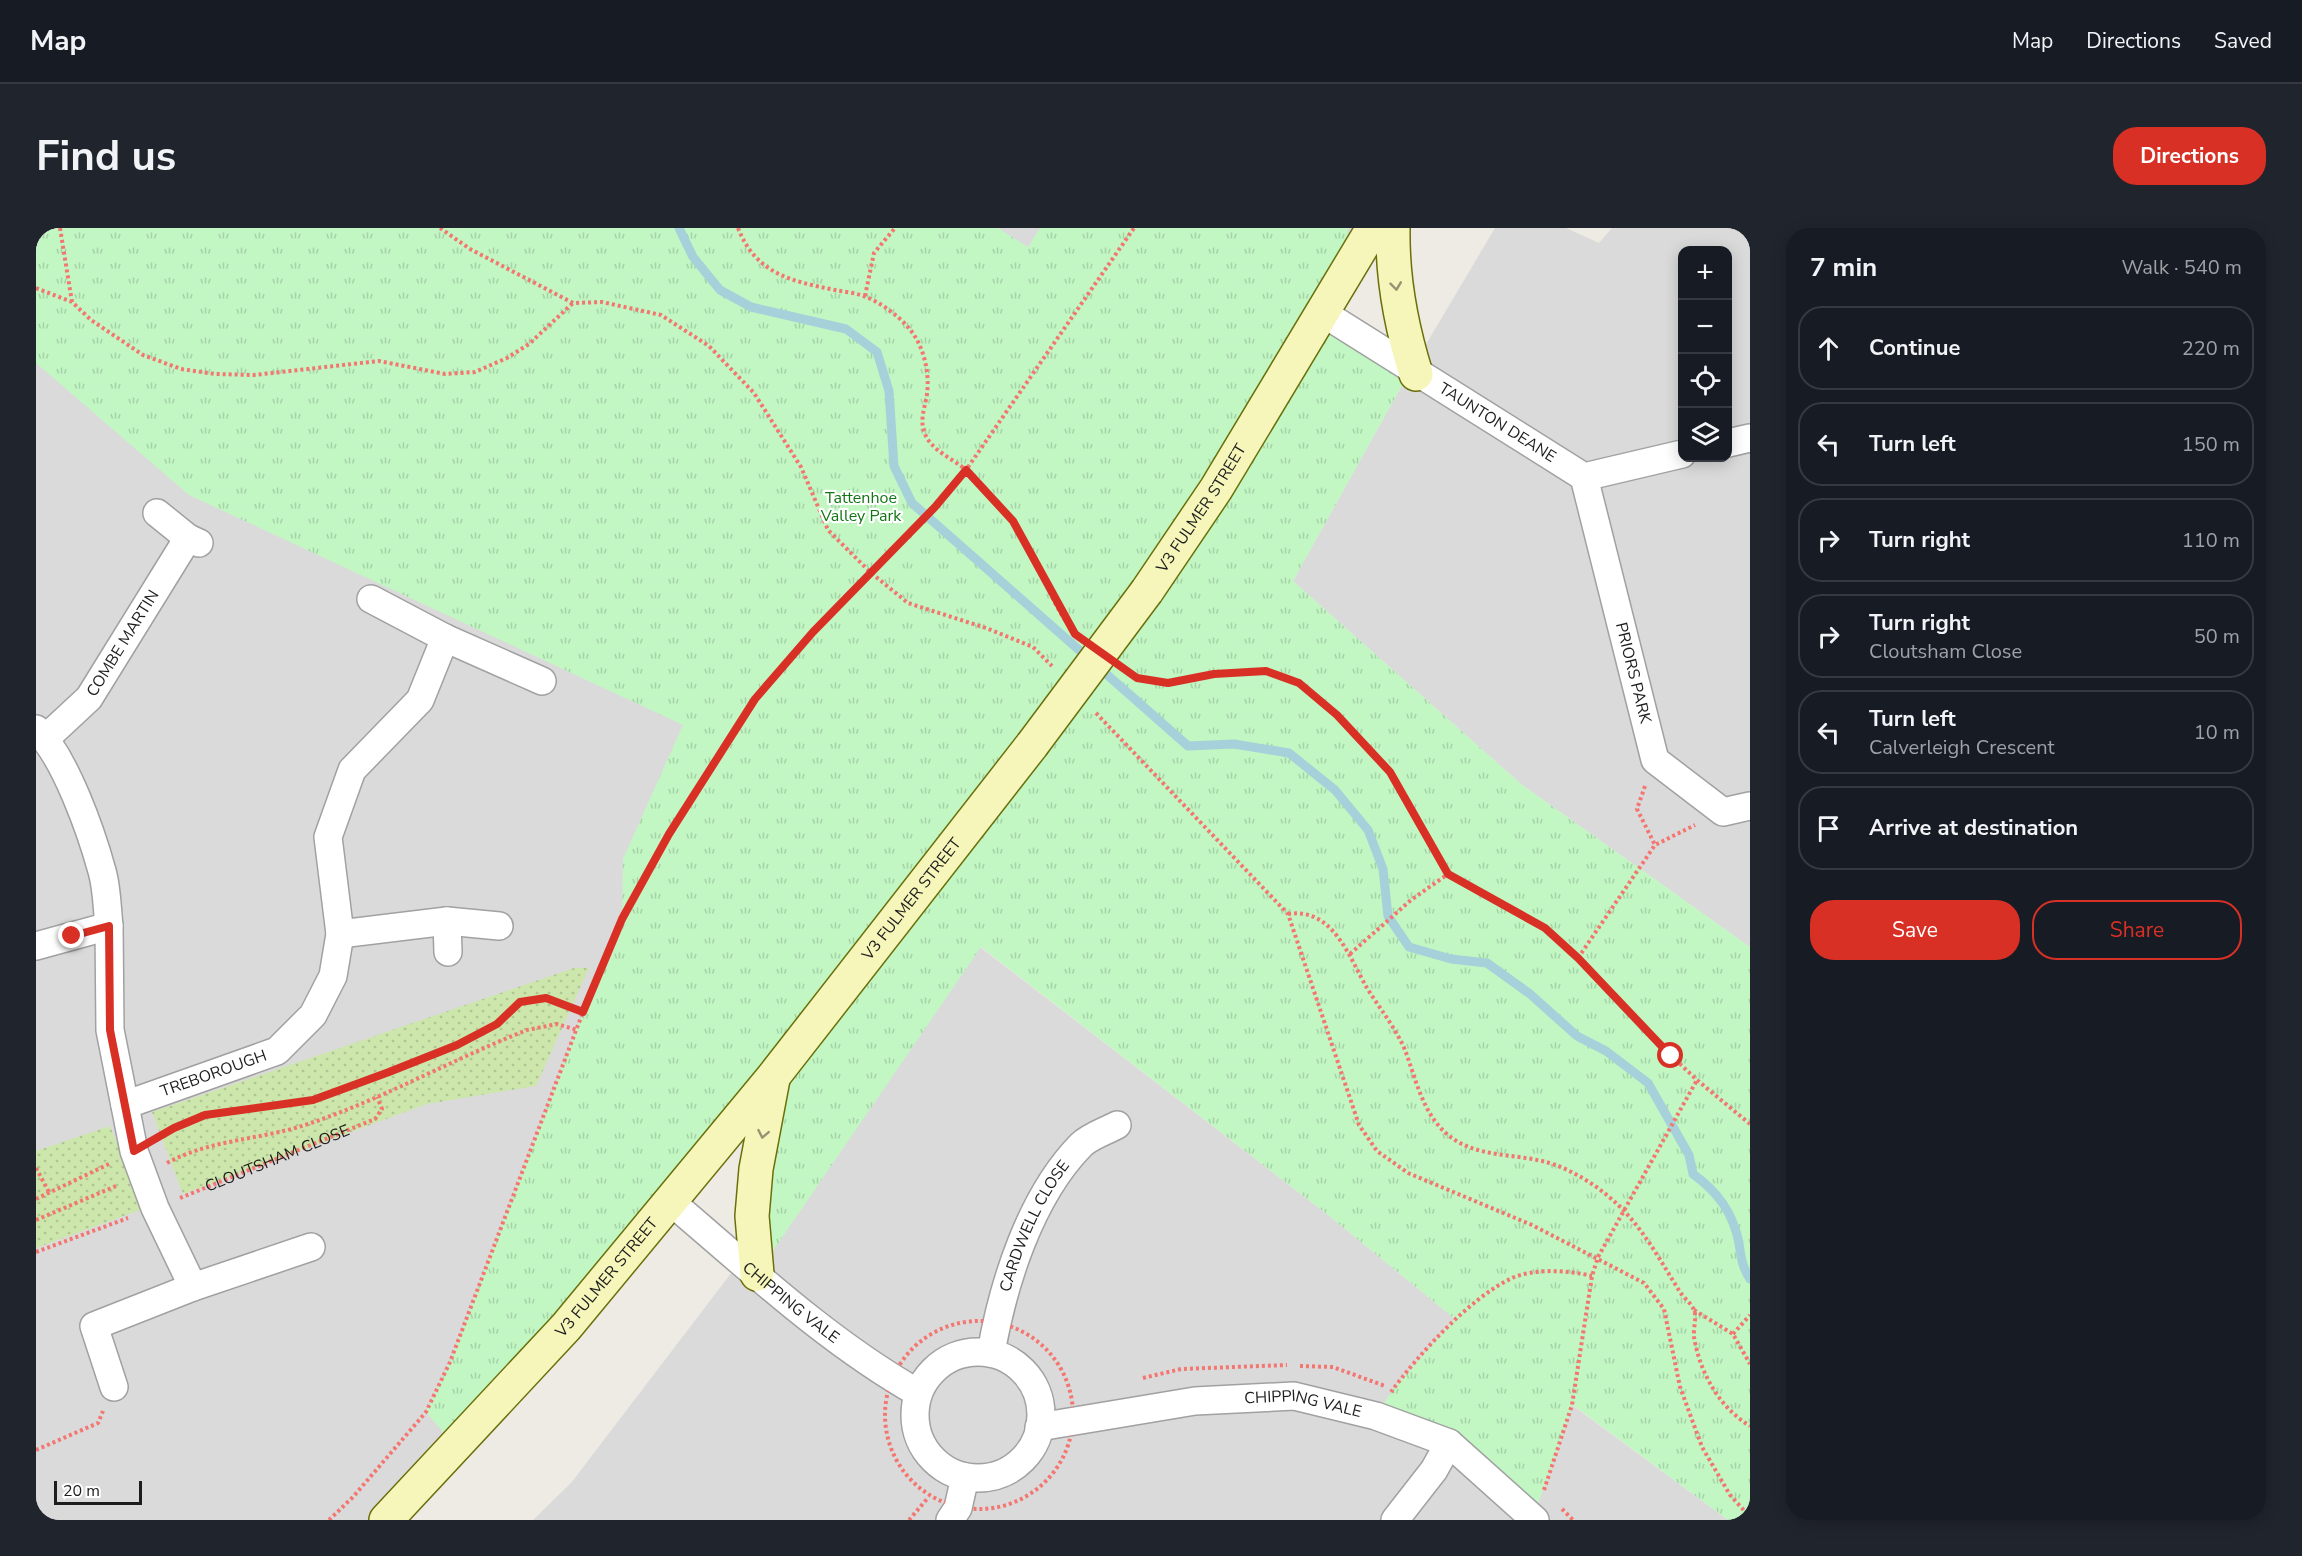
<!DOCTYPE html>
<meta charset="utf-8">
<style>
:root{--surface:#171b24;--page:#20242c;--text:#f1f3f6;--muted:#9ea1a6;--line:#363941;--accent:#d93025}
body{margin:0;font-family:"Nunito Sans",sans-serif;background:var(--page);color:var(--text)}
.controls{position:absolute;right:18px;top:18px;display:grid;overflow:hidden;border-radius:12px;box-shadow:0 3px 15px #0003}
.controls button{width:54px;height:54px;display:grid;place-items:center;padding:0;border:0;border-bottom:2px solid var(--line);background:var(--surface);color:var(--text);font:30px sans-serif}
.scale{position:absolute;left:18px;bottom:15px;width:88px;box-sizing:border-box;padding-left:6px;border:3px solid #1d1d1d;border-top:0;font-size:16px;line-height:21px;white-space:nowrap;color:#1d1d1d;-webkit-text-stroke:4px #fff;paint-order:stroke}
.stop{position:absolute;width:18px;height:18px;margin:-14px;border:4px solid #d93025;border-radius:50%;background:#fff}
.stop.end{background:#d93025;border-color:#fff;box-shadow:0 2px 6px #0008}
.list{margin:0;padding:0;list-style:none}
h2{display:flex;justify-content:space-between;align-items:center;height:78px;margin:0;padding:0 24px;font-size:26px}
h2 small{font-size:20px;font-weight:400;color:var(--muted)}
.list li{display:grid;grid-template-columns:39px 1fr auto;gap:18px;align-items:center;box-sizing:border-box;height:84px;margin:0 12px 12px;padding:0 12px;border:2px solid var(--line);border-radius:24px}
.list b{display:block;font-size:22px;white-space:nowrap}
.list p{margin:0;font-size:20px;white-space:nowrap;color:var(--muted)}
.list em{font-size:20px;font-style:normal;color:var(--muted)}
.actions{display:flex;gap:12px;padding:18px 24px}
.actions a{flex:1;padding:14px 0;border:2px solid var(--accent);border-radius:24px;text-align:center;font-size:21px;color:var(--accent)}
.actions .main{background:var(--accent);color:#fff}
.icon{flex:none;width:33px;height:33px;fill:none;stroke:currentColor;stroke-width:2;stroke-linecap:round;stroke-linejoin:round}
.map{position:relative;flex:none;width:1714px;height:1292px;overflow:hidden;border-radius:24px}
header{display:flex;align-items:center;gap:36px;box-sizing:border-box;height:84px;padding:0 30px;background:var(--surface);border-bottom:2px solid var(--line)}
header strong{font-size:28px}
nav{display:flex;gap:33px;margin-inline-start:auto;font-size:21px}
.intro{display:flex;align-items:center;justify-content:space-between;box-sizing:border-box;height:144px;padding:0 36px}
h1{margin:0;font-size:42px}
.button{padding:15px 27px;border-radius:24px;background:var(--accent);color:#fff;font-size:21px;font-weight:700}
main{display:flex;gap:36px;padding:0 36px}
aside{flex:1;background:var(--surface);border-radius:24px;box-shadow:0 3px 15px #0003}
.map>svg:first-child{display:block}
.residential{fill:#dbdada;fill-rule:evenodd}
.grass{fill:url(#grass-dots)}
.park{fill:url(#park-tufts)}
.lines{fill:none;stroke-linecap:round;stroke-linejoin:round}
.stream{stroke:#a6d1da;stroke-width:9}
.street-casing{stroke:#a1a1a1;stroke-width:30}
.secondary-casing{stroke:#6a6f0a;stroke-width:36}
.path{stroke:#f37670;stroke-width:4;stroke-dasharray:3 3;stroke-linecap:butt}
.street{stroke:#fff;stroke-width:27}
.secondary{stroke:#f6f6ba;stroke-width:33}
.secondary-bridge-casing{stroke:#6a6f0a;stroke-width:36;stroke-linecap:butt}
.secondary-bridge{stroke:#f6f6ba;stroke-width:33}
.oneway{stroke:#949473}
.route{stroke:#d93025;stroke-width:8}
.labels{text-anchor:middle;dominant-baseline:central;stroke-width:4.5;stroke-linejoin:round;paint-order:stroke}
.street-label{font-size:16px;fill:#1d1d1d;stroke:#fff}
.park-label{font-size:16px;fill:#117613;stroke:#fff}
</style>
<header>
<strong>Map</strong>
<nav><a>Map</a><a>Directions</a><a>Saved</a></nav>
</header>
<div class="intro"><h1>Find us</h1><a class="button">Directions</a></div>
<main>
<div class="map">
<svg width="1714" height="1292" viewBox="0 0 1714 1292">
<defs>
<pattern id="grass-dots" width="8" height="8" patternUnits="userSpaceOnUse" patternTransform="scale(1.5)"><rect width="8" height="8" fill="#cce6ac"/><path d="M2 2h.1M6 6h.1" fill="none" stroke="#afc594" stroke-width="1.8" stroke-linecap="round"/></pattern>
<pattern id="park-tufts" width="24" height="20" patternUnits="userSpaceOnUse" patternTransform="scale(1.5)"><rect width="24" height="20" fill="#c2f6c3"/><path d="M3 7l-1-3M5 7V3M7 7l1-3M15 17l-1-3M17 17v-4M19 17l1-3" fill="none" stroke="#a6d2a7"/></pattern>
</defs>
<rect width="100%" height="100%" fill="#eeeae4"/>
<g class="residential">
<polygon points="0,0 1337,0 350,1292 0,1292"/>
<path d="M 1459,0 L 1530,0 L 1563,15 L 1576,0 L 1714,0 L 1714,719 L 1485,556 L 1257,353 L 1370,150 ZM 1646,22 L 1692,22 L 1692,230 L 1646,230 Z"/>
<polygon points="944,719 1292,987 1419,1091 1357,1161 1341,1187 1413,1215 1497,1290 1536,1177 1692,1292 497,1292 535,1255"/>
</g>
<g class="grass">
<polygon points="538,740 553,740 500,858 391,876 147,966 116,884"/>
<polygon points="74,898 107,981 0,1020 0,923"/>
</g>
<polygon class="park" points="0,0 962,0 992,19 1004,0 1312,0 1308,51 1287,85 1370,150 1257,353 1485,556 1714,719 1714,1292 1692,1292 1537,1177 1497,1290 1413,1215 1340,1188 1357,1161 1419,1091 1292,987 945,719 721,1046 737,851 420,1219 390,1184 414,1134 547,784 586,691 587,631 647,497 153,267 0,135"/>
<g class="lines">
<path class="stream" d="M 643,0 L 657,29 L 684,62 L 715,79 L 810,101 L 841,124 L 853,163 L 858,238 L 876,275 L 1152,518 L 1198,516 L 1253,525 L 1299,562 L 1332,602 L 1347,641 L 1352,688 L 1373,719 L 1415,731 L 1451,735 L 1494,766 L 1541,808 L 1570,823 L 1612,855 L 1653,927 L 1657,946 C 1682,964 1697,985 1703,1015 C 1705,1029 1706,1039 1714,1051"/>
<g class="street-casing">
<g id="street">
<path id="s2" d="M 1287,85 L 1548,249 L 1646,226"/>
<polyline points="1692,215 1714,210"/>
<path id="s3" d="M 1548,249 L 1619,532 L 1687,584 L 1714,578"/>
<polyline points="121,285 152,310 163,315"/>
<polyline points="335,371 409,410 506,453"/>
<path d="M 0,501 C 29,529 55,603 66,643 C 71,660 71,680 73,698 L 0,718"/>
<path id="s4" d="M 10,510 L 53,470 L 152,310"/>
<polyline points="411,693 412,724"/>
<polyline points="73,698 74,802 98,923 119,980 157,1059"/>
<polyline points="304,706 411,693 463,698"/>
<path id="s5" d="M 89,877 L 241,823 L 277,787 L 297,748 L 304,706 L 292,609 L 316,542 L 384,472 L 409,410"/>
<path id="s6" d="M 634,973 C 713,1040 792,1114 882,1165"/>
<circle cx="942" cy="1187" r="63"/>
<path id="s7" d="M 955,1125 C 967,1056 994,969 1045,917 C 1054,908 1070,903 1081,897"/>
<polyline points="78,1159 58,1098 157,1059 275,1019"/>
<path id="s8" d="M 1003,1199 L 1159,1173 L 1258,1168 L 1340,1188 L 1413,1215 L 1499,1292"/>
<polyline points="914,1292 922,1280 929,1249"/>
<polyline points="1359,1292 1398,1242 1413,1215"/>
</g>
</g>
<g class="secondary-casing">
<g id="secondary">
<path d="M 1357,0 C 1356,51 1365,98 1380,146"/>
<path id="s9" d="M 1111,363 L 1180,261 L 1337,0"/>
<polyline points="721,1046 716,988 720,941 737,851"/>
<path id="s10" d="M 350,1292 L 530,1099 L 737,849 L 996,517"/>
</g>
</g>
<g class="path">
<polyline points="24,0 36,74"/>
<polyline points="404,0 434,21 537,75 566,74 625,87 673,118 718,165 765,239 792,302 834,344 872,375 950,400 997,419 1016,438"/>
<path d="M 702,0 C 720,46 755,53 799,62 C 809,64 821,65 830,69 C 845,75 860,86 871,98 C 887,115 894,143 891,166 C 889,180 883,192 889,206 C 896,223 916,230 930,242 C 946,256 962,275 976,292 C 1003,326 1011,375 1041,407"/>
<polyline points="0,60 36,74 55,92 107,127 145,141 179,146 218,147 343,133 409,146 439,144 471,130 493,116 537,75"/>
<polyline points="829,68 838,25 859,0"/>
<polyline points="1090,443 1101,451 1132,455 1177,446 1230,443 1263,455 1301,487 1354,544 1412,646 1509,700 1542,730 1609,803 1661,852 1714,896"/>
<polyline points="1060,485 1252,686 1323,897 1341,923 1372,945 1496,997 1608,1055 1628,1081 1644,1159 1666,1219 1694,1267 1714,1289"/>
<polyline points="1609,558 1601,581 1619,617 1659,597"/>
<path d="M 1252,686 C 1297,679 1313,729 1331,760 C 1344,781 1359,799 1369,822 C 1378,846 1384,873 1399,893 C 1426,930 1466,924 1506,933 C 1536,940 1569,962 1590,985 C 1612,1009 1627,1037 1644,1064 C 1648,1070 1655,1075 1658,1082 C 1661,1089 1657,1101 1658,1109 C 1664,1145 1683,1179 1714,1198"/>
<polyline points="1314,726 1375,672 1412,646"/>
<polyline points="1542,730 1619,617"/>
<polyline points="124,908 169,887 277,872 353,844 421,817 461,796 484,774 510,770 547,784"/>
<path d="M 131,935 C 175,911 225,912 272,896 C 347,871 417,831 491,802 L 521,796 L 541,802"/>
<polyline points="0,940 14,966"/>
<path id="s1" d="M 144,970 L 339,891 L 346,881 L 341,869"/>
<polyline points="0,971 73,936"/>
<polyline points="0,992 80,958"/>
<polyline points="0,1024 92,990"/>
<polyline points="1658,1082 1697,1106 1714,1136"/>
<circle cx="943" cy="1187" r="94"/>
<polyline points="1697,1106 1714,1087"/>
<polyline points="1264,1138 1297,1139 1349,1158"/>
<polyline points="1107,1150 1145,1141 1251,1137"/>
<path d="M 1355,1164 C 1382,1127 1433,1071 1474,1051 C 1496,1040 1532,1042 1556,1048"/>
<polyline points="0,1222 62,1195 67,1183"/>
<polyline points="1508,1262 1536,1177 1556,1048 1562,1029 1661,852"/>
<polyline points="1526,1281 1537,1292"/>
<polyline points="293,1292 317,1269 390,1184 414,1134 547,784 586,691 633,606 719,471 777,404 899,279 930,242 1098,0"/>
<polyline points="873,1292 891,1271"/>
</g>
<use href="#street" class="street"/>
<use href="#secondary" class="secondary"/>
<g class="secondary-bridge-casing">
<polyline id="secondary-bridge" points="996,517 1111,363"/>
</g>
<use href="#secondary-bridge" class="secondary-bridge"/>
</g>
<defs><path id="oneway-chevron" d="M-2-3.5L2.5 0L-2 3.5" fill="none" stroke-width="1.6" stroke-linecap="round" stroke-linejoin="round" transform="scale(1.5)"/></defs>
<g class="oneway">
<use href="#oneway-chevron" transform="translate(1360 58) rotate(83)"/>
<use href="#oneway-chevron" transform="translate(727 906) rotate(101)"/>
</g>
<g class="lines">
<polyline class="route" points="36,708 73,698 74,802 98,923 138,900 169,887 277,872 353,844 421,817 461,796 484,774 510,770 547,784 586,691 633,606 719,471 777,404 899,279 930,242 977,293 1039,406 1101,450 1132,455 1178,446 1230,443 1263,455 1301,487 1354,544 1412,646 1509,700 1542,730 1635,828"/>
</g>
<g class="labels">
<g class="street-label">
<text stroke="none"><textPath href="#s2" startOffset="206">TAUNTON DEANE</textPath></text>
<text stroke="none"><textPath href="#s9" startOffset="99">V3 FULMER STREET</textPath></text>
<text stroke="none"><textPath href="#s4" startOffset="123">COMBE MARTIN</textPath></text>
<text stroke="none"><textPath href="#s3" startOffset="202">PRIORS PARK</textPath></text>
<text stroke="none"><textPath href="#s10" startOffset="814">V3 FULMER STREET</textPath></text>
<text stroke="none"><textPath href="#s5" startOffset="94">TREBOROUGH</textPath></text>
<text stroke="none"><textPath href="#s1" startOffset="105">CLOUTSHAM CLOSE</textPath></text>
<text stroke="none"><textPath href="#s7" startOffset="135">CARDWELL CLOSE</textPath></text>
<text stroke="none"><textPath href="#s10" startOffset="328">V3 FULMER STREET</textPath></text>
<text stroke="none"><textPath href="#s6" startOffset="158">CHIPPING VALE</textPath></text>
<text stroke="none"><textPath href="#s8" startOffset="267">CHIPPING VALE</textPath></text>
</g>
<g class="park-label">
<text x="825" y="270">Tattenhoe<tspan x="825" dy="18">Valley Park</tspan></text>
</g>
</g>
</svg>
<div class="controls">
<button>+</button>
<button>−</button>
<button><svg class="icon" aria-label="locate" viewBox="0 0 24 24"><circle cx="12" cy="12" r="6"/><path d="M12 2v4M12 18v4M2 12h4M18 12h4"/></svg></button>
<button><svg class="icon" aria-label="layers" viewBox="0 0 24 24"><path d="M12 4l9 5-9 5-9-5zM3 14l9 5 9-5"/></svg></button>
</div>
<div class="scale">20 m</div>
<div class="stop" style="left:1635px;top:828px"></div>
<div class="stop end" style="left:36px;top:708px"></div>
</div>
<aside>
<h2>7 min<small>Walk · 540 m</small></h2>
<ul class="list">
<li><svg class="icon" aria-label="ahead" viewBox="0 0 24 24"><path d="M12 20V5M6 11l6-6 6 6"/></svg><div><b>Continue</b></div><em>220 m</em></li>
<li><svg class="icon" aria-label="left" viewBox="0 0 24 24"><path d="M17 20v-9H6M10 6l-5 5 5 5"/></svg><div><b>Turn left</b></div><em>150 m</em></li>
<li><svg class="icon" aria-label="right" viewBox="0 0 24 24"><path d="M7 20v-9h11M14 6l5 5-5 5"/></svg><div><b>Turn right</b></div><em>110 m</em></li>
<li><svg class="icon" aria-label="right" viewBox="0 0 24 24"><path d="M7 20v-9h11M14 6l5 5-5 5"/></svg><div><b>Turn right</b><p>Cloutsham Close</p></div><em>50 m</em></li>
<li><svg class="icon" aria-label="left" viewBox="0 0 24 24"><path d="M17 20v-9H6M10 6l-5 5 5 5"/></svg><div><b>Turn left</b><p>Calverleigh Crescent</p></div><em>10 m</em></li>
<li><svg class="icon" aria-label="arrive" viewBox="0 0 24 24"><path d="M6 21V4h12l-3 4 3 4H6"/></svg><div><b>Arrive at destination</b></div></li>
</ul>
<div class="actions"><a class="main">Save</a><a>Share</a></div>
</aside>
</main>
